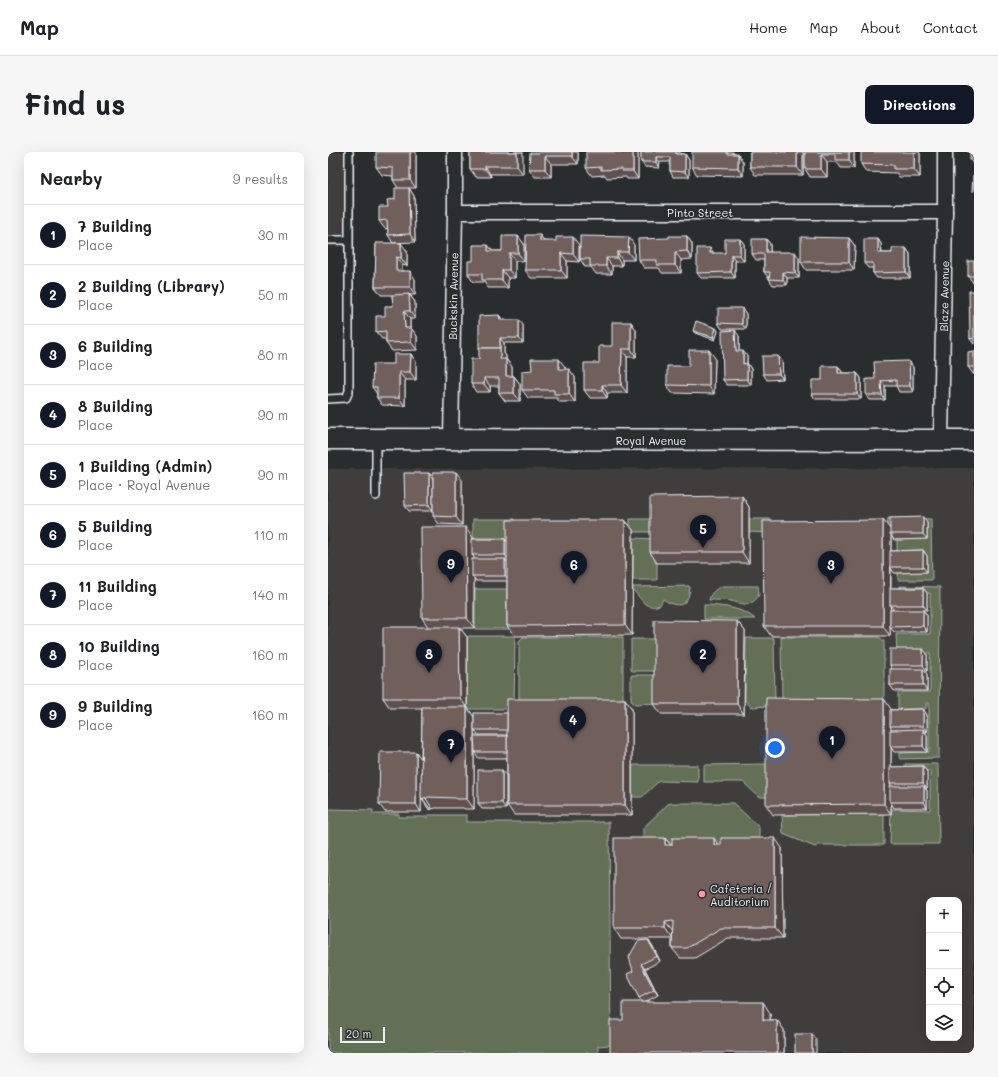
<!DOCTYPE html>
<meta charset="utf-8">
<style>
:root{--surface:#fff;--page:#f6f6f6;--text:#202124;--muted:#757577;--line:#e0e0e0;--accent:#111827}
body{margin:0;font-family:Mali,sans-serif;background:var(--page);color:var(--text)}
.controls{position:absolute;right:12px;bottom:12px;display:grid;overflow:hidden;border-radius:8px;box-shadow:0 4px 16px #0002}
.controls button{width:36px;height:36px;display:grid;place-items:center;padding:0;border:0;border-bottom:1px solid var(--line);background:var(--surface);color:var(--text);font:20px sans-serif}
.scale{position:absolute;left:12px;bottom:10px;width:45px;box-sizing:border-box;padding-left:4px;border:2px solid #e8f1f8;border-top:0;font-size:11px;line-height:14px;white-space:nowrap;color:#e8f1f8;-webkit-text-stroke:3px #2a2d2e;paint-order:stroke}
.you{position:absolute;left:447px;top:596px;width:14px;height:14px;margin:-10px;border:3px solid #fff;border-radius:50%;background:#1a73e8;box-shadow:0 0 0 6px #1a73e833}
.badge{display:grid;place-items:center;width:26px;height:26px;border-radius:50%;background:var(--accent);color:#fff;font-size:13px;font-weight:700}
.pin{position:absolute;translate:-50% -33px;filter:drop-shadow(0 1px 2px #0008)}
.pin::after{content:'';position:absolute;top:21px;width:14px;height:12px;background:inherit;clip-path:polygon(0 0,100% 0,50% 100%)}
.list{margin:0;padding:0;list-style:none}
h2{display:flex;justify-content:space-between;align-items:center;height:52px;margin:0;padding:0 16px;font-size:17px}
h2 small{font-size:13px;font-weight:400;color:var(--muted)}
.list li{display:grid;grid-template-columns:26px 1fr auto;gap:12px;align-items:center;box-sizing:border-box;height:60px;padding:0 16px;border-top:1px solid var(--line)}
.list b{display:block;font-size:15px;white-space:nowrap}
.list p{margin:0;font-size:13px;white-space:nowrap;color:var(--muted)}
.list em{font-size:13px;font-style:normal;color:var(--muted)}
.icon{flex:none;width:22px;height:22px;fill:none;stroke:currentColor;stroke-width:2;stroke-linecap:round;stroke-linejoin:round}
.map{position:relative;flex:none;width:646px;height:901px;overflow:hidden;border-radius:8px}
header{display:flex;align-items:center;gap:24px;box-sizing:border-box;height:56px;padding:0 20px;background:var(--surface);border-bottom:1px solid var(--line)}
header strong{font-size:19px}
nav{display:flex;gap:22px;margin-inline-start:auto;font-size:14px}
.intro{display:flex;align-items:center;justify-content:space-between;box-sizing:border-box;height:96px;padding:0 24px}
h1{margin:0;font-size:28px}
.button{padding:10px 18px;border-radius:8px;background:var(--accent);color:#fff;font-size:14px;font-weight:700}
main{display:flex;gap:24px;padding:0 24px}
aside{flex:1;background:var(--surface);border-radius:8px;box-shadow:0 4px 16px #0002}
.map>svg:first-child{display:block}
.built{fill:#3f3c3c;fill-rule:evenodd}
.green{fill:#646f56;stroke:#a6b0a7}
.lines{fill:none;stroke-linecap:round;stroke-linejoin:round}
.service-casing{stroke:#e8f1f8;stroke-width:10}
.minor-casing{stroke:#e8f1f8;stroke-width:17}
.secondary-casing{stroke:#e8f1f8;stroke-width:23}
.service{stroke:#2a2d2e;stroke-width:7}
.minor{stroke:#2a2d2e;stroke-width:14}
.secondary{stroke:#2a2d2e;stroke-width:20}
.wall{fill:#61514f;stroke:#e8f1f8;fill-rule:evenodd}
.shaded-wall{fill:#4f4240;stroke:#e8f1f8}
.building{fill:#715e5c;stroke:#e8f1f8}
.poi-dot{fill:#ff9aa2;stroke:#2a2d2e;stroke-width:1.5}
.labels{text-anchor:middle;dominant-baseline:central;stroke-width:3;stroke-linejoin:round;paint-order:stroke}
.street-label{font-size:11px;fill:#e8f1f8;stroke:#2a2d2e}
.poi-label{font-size:11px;fill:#e8f1f8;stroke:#2a2d2e;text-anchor:start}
</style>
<header>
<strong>Map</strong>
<nav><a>Home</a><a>Map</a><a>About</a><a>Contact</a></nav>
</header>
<div class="intro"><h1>Find us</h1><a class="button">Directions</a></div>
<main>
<aside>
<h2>Nearby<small>9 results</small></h2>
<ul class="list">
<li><span class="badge">1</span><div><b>7 Building</b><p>Place</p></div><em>30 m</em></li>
<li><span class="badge">2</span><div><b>2 Building (Library)</b><p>Place</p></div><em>50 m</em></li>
<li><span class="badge">3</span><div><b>6 Building</b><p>Place</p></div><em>80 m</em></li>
<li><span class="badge">4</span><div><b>8 Building</b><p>Place</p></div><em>90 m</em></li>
<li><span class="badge">5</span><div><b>1 Building (Admin)</b><p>Place · Royal Avenue</p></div><em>90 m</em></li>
<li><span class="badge">6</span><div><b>5 Building</b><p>Place</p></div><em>110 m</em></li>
<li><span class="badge">7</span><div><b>11 Building</b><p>Place</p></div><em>140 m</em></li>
<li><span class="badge">8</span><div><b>10 Building</b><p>Place</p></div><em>160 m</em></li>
<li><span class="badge">9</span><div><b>9 Building</b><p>Place</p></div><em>160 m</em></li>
</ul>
</aside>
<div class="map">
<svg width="646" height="901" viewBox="0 0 646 901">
<rect width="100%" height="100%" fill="#2a2d2e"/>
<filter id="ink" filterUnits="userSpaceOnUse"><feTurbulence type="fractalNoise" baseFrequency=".025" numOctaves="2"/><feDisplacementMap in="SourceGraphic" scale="8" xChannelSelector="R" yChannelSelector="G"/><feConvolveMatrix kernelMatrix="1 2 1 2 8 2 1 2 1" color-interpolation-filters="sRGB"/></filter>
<g filter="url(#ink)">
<g class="built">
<rect x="0" y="0" width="27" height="95"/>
<path d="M 646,316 L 646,901 L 0,901 L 0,317 ZM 601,748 L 631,748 L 631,886 L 601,886 Z"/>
</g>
<g class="green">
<polygon points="560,366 603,367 604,428 570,428 570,421 599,420 569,404 569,388 599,387 566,376 559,376"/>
<polygon points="145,367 187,367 187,385 183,386 147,386 145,385"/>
<polygon points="302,367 327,367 327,380 305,380 304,378 302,378"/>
<polygon points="421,367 443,367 443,379 442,381 421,380"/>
<polygon points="305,386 327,387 327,411 329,411 329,428 305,428"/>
<path d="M 361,434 L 362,435 C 361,455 349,457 335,447 L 332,453 C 326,455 323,455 317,452 L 305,438 L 305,435 Z"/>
<path d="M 394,434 L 430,434 L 431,443 C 423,456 415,452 403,449 C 396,448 388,448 381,448 C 382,441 388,437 394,434 Z"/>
<polygon points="572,434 612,435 611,606 572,607 572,601 601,600 601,551 598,551 598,557 570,557 570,540 602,540 602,501 569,502 568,482 602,482 602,441 572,441"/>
<polygon points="147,437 185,437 183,477 147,477"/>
<path d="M 376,453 C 391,453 416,456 427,467 L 376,467 Z"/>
<polygon points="141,484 187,484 186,557 139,557 139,485"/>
<polygon points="195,485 295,485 295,552 191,552 191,489"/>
<polygon points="453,485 551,485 556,489 556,549 454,547"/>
<polygon points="418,486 446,486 447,552 443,554 423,555 417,548"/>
<polygon points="303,487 332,487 330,519 304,519 303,518"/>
<polygon points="304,523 331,523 330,551 307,552 303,549 303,524"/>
<polygon points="439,612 442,645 431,645 415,630 376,630 376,613"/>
<polygon points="577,612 610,612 611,692 562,692 563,657 602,658 602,619 577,619"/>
<polygon points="306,613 370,613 370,630 331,629 314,645 304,645 304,616"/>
<polygon points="343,651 405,651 431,675 431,696 315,696 315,676 340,652"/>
<polygon points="0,657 45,658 45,662 71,662 71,665 100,665 100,663 139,663 139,670 281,670 283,893 270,894 270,901 0,901"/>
<polygon points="556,662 556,693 490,693 487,695 455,682 454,663"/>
</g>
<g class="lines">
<g class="service-casing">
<g id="service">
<polyline points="0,88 20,88"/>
<polyline points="0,247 18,246 21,239 21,0"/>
<polyline points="48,344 48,288"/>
</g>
</g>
<g class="minor-casing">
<g id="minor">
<polyline points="127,60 617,60"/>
<polyline points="123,287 127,60 127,0"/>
<polyline points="613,288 617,60 617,0"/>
</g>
</g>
<g class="secondary-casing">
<polyline id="secondary" points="0,287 646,288"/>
</g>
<use href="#service" class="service"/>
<use href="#minor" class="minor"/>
<use href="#secondary" class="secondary"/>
</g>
<g class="wall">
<polygon points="88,0 88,36 81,36 86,44 87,90 65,91 60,83 60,76 57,77 51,69 60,55 67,47 70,36 65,28 65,24 54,23 48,15"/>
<polygon points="142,0 194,0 195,22 162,22 163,25 148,25 142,17"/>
<polygon points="250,0 250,12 223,12 223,25 207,25 201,17 211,1"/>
<polygon points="310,0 310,27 299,27 298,25 279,26 277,23 264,24 258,16"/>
<polygon points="313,0 357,2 361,8 361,25 345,25 342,19 342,10 332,10 331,16 317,15 313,10"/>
<polygon points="405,0 405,2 410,2 415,10 415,24 369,23 364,15"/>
<polygon points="422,0 475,0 475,23 427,23 422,15"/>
<polygon points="477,0 526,0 526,16 513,16 509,10 499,10 499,25 482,25 477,17"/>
<polygon points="646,0 646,12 645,12 642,7"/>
<polygon points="592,1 592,25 571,25 569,21 538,20 533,12"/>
<polygon points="212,83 216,89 251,93 251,110 239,109 239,126 203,126 197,118"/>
<polygon points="190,84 196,92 196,109 187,109 187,126 180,126 180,136 160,136 156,130 145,130 140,122 145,109 164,99 174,99"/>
<polygon points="359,84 364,92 364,107 353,108 353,121 334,121 331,116 316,116 311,108"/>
<polygon points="521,86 527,94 526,118 478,118 473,110"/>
<polygon points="412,87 416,92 416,109 407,109 407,126 373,126 369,121 397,101"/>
<polygon points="438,87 442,92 442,100 471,106 471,126 459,126 459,133 445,133 441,127 441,125 440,125 436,120 436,108 428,108 424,102"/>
<polygon points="550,87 553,92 554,101 564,101 578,96 582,102 582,126 549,126 545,121 545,116 540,116 536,111"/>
<polygon points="48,91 79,99 79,114 74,113 74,119 87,127 87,143 82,143 87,150 87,167 82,167 82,176 83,176 89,184 89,198 64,199 58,191 58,187 54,187 48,180 57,164 65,154 64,143 53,143 47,135"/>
<polygon points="306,93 306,108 294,108 294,114 284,114 284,122 268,122 263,115 257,115 252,107"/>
<polygon points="646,109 646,132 640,124"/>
<polygon points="646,139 646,192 642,187"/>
<polygon points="414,156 418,162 418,177 394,177 390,171"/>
<polygon points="171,163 175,168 195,173 195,191 176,191 176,201 178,204 178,207 184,215 184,224 186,224 192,232 192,249 177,249 171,241 171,234 162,234 162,240 148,240 143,232 151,207"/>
<polygon points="303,170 308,178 308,205 299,205 299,241 279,241 279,246 262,246 256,238 271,211 284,194"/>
<polygon points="388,176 390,179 387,188 367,181 365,179"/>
<polygon points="411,184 411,199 419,204 419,211 423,217 423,233 399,233 395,228"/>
<polygon points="646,199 646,223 640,215"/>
<polygon points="83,202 88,210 88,228 77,228 77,254 54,253 49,246 49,242 44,235 66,212"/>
<polygon points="450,204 454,209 455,227 439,228 435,222"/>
<polygon points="387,206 386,242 344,241 339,233 361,214"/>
<polygon points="510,214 514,220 514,221 529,221 533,226 533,247 487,247 484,242 494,228"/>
<polygon points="237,215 237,217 247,225 247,250 231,250 229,246 200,246 194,238 204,218"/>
<polygon points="585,215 585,240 571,240 568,234 557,234 557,248 542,248 538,243 547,227"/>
<polygon points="101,321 105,327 105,359 81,359 77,354"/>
<polygon points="134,328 134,373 111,372 105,364"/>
<polygon points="414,344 421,355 421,411 329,411 322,400"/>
<polygon points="297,368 305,378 304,483 187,484 179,474 179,429 148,429 146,426 146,476 132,476 139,485 139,555 146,565 146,657 137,657 135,656 107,656 105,657 104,656 103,658 100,656 93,646 93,660 57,660 51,652 88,600 93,608 94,556 62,556 55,546 100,475 94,466 145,386 145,387 177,387 179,389"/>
<path d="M 555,368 L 562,377 L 599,371 L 599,387 L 566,388 L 563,383 L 563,399 L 595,398 L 599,404 L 599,420 L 566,421 L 563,416 L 563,436 L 595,436 L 599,441 L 599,458 L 595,458 L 599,463 L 599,480 L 566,480 L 562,475 L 562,484 L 443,484 L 436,474 ZM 563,454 L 566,458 L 562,458 Z"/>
<polygon points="409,469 417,479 416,562 333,562 326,552"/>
<polygon points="599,502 599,519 596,519 599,522 599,539 566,539 562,533 564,517 562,513"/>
<polygon points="297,547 304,557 304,663 186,663 179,653 179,606 150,606 147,600 179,584 179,583 150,583 146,578 179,561"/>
<polygon points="556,547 563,558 595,557 599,563 599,580 597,580 599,583 599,600 566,600 563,595 563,615 595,614 599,620 599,636 598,636 599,639 599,656 566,656 563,651 563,662 445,663 438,653"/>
<polygon points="174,618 178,623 178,657 154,657 150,651"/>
<polygon points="337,686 343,693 391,693 454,696 455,786 400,786 367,806 352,806 344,796 344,787 293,787 286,776"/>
<polygon points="320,788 324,793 332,809 317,817 330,843 317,850 442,861 442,868 449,868 456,878 456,901 295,868 314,850 311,846 305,819"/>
</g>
<g class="shaded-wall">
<polygon points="82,0 88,0 88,36 82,28"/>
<polygon points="189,0 195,0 195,22 189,14"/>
<polygon points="244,0 250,0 250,12 244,4"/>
<polygon points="305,0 310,0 310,27 305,19"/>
<polygon points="348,0 352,0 352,8 348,2"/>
<polygon points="399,0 405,0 405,10 399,2"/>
<polygon points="469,0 475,0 475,23 469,15"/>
<polygon points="521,0 526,0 526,16 521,8"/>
<polygon points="586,0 591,0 592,1 592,25 586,17"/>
<polygon points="357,2 361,8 361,25 357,20"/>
<polygon points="410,2 415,10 415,24 410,16"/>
<polygon points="493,2 499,10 499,25 493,17"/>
<polygon points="217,4 223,12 223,25 217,17"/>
<polygon points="328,5 332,10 331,16 328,10"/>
<polygon points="157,14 162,22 163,25 157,17"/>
<polygon points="81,36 86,44 87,90 82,82"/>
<polygon points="212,83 217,91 212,89"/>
<polygon points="190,84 196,92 196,109 190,101"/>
<polygon points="359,84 364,92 364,107 359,99"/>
<polygon points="245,85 251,93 251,110 245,102"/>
<polygon points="301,85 306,93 306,108 300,100"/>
<polygon points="521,86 527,94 526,118 521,110"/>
<polygon points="412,87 416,92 416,109 412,103"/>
<polygon points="438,87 442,92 442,106 438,100"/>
<polygon points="550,87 553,92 554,107 550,101"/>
<polygon points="73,91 79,99 79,114 73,106"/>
<polygon points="160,93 166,101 160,99"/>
<polygon points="382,96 386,101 382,101"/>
<polygon points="578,96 582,102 582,126 578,120"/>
<polygon points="289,100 294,108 294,114 289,106"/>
<polygon points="347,100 353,108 353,121 347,113"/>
<polygon points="467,100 471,106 471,126 467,121"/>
<polygon points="181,101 187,109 187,126 181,118"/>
<polygon points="233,101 239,109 239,126 233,118"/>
<polygon points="403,103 407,109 407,126 403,120"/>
<polygon points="68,105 74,113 74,126 68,119"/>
<polygon points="278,106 284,114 284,122 278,114"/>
<polygon points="174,118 180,126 180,136 174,128"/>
<polygon points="82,119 87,127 87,143 82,135"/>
<polygon points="455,120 459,126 459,133 455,128"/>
<polygon points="81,142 87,150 87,167 82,159"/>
<polygon points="414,156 418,162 418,177 414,172"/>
<polygon points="76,159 82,167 82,184 77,176"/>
<polygon points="171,163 175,169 172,168"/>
<polygon points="191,168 195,173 195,191 191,186"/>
<polygon points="303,170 308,178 308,205 303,197"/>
<polygon points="83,176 89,184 89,198 83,190"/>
<polygon points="388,176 390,179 387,188 385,185"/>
<polygon points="407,178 411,184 411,204 408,199"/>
<polygon points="172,186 176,191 176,201 178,204 178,215 172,207"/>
<polygon points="294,197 299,205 299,241 293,233"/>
<polygon points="381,198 387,206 386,242 381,234"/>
<polygon points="415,199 419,204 419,217 415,212"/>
<polygon points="83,202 88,210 88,228 82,220"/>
<polygon points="450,204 454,209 455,227 451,222"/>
<polygon points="178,207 184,215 184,232 178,224"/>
<polygon points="231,207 237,215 237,225 231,217"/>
<polygon points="581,209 585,215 585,240 582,234"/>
<polygon points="419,211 423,217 423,233 419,227"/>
<polygon points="510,214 514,220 514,226 510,221"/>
<polygon points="241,217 247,225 247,250 241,242"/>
<polygon points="71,220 77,228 77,254 71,246"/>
<polygon points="529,221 533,226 533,247 529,242"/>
<polygon points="186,224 192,232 192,249 186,241"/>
<polygon points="156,226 162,234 162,240 156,232"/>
<polygon points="553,229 557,234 557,248 554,243"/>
<polygon points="274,233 279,241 279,246 274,238"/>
<polygon points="128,320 134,328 134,373 128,365"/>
<polygon points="101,321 105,327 105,359 101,353"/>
<polygon points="414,344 421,355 421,411 414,400"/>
<polygon points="595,365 599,371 599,387 595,382"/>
<polygon points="297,368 305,378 304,483 297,473"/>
<polygon points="555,368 563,378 562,382 563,383 562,484 555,474"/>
<polygon points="138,375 145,386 146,403 144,403 146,405 146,424 144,424 146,426 146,476 139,466"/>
<polygon points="177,387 181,392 181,409 177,403"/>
<polygon points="595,398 599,404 599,420 595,415"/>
<polygon points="177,407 181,413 181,429 177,424"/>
<polygon points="595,436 599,441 599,458 595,453"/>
<polygon points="595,458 599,463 599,480 595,474"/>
<polygon points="409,469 417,479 416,562 409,552"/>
<polygon points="131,475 139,485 139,556 132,546"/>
<polygon points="595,497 599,502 599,519 595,513"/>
<polygon points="595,517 599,522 599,539 595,533"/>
<polygon points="297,547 304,557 304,663 297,653"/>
<polygon points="556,547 563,557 563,574 562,574 563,576 563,594 562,594 563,595 563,631 562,631 563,633 563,662 556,652"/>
<polygon points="139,555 146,565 146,657 139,647"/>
<polygon points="595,557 599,563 599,580 595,574"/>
<polygon points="595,577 599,583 599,600 595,594"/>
<polygon points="88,600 94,608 93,660 88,652"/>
<polygon points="595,614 599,620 599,636 595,631"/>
<polygon points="174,618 178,623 178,657 174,651"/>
<polygon points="596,634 599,639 599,656 596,650"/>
<polygon points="97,645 104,656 103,658 95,647"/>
<polygon points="337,686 345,696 337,693"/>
<polygon points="386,686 393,697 386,693"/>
<polygon points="447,686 454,696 455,786 447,776"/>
<polygon points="337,770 345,780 345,787 337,776"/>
<polygon points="320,788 324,793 332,809 329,804"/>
<polygon points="313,812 317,817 330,843 326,838"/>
<polygon points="435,850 442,861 442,878 435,868"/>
<polygon points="449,868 456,878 456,901 449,901"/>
<polygon points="484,882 488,888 488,901 484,901"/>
</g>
<g class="building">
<polygon points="48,0 82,0 82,28 65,28 65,16 48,15"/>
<polygon points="142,0 189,0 189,14 157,14 157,17 142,17"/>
<polygon points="211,0 244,0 244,4 217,4 217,17 201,17 202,1 211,1"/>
<polygon points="258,0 305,0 305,19 294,19 294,17 273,18 273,15 258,16"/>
<polygon points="313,0 348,0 348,2 357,2 357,20 342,19 342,5 328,5 328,10 313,10"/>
<polygon points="364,0 399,0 399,2 410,2 410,16 364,15"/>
<rect x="422" y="0" width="47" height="15"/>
<polygon points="477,0 521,0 521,8 507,8 507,2 493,2 493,17 477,17"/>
<polygon points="533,0 586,0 586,17 566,17 566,13 533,12"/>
<rect x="642" y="0" width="4" height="7"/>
<polygon points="645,23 646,23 646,39 644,39"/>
<polygon points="67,36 81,36 82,82 60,83 59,68 51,69 51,55 60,55 59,48 67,47"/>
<polygon points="198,83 212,83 212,89 228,89 228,85 245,85 245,102 233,101 233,118 197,118"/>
<polygon points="174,84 190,84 190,101 181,101 181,118 174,118 174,128 154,128 154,122 140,122 140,109 145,109 145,93 160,93 160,99 174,99"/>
<polygon points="252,84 301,85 300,100 289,100 289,106 278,106 278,114 262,114 262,107 252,107"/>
<polygon points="341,84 359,84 359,99 347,100 347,113 329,113 329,108 311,108 310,87 341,86"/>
<polygon points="473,85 521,86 521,110 473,110"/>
<polygon points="397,87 412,87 412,103 403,103 403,120 369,121 369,96 382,96 382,101 397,101"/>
<polygon points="424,87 438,87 438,100 467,100 467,121 455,120 455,128 441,127 442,120 436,120 436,102 424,102"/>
<polygon points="536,87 550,87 550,101 564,101 564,96 578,96 578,120 545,121 545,111 536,111"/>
<polygon points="48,91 73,91 73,106 68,105 68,119 82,119 82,135 47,135"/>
<rect x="640" y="109" width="6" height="15"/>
<polygon points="641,139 646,139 646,186 642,187"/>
<polygon points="81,142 82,159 76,159 77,176 83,176 83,190 58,191 58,179 48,180 48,164 57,164 57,154 65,154 64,143"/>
<polygon points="390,156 414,156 414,172 390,171"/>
<polygon points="171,163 172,168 191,168 191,186 172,186 172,196 151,196 151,164"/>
<polygon points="368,169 388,176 385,185 365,179"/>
<polygon points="284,170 303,170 303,197 294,197 293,233 274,233 274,238 256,238 256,211 271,211 271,194 284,194"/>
<polygon points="407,178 408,199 415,199 415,212 419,211 419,227 395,228 394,179"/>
<polygon points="151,196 172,196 172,207 178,207 178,224 186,224 186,241 171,241 171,226 156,226 156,232 143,232 143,207 151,207"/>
<polygon points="361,198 381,198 381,234 339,233 339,214 361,214"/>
<polygon points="646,199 646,215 640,215 640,200"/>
<polygon points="66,202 83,202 82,220 71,220 71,246 49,246 49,235 44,235 45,212 66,212"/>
<polygon points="434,204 450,204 451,222 435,222"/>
<polygon points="203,207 231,207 231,217 241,217 241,242 226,242 226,238 194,238 194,219 204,218"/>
<polygon points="581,209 582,234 568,234 568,228 553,229 554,243 538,243 538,227 547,227 546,210"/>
<polygon points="494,214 510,214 510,221 529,221 529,242 484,242 484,228 494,228"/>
<polygon points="105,320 128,320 128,365 105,364"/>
<polygon points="76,321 101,321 101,353 77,354"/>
<polygon points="414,344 414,400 322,400 322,345"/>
<polygon points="595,365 595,382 562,382 562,366"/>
<polygon points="179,368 297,368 297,473 179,474"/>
<polygon points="555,368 555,474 436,474 435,369"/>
<polygon points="93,375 138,375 139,466 94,466"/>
<rect x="144" y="387" width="33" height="16"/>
<polygon points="595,398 595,415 562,415 562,399"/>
<rect x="144" y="407" width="33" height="17"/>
<rect x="562" y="436" width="33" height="17"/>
<polygon points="562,458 595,458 595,474 562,475"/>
<polygon points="326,468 409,469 409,552 326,552"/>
<polygon points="55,475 131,475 132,546 55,546"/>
<rect x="562" y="497" width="33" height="16"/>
<rect x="562" y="517" width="33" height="16"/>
<polygon points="438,546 556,547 556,652 438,653"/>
<rect x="179" y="547" width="118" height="106"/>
<polygon points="94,555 139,555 139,647 129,647 128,646 100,645 98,647 97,645 95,647 93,645"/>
<polygon points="595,557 595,574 562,574 562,558"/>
<rect x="146" y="561" width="33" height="17"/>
<polygon points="595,577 595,594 562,594 562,578"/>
<polygon points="146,584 179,584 179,600 147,600"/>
<polygon points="52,600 88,600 88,652 51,652"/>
<polygon points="595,614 595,631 562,631 562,615"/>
<rect x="150" y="618" width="24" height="33"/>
<rect x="562" y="634" width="34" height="16"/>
<polygon points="286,686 337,686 337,693 344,693 344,686 386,686 386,693 393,693 393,686 447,686 447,776 393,776 359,796 344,796 345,769 337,770 337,776 286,776"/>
<polygon points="320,788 329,804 313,812 326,838 311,846 299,822 305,819 301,805 310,789"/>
<polygon points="295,850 435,850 435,868 449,868 449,901 282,901 282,868 295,868"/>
<rect x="467" y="882" width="17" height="19"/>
</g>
</g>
<circle class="poi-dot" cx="374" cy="742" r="4"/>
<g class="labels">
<g class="street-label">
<text x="372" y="60">Pinto Street</text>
<text transform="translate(125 144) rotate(-89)">Buckskin Avenue</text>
<text transform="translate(616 144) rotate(-89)">Blaze Avenue</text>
<text x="323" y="288">Royal Avenue</text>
</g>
<g class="poi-label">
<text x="382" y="736">Cafeteria /<tspan x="382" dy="13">Auditorium</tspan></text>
</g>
</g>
</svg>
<div class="controls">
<button>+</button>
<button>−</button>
<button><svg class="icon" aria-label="locate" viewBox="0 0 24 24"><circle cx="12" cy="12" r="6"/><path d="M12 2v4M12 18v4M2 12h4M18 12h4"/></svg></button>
<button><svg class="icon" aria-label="layers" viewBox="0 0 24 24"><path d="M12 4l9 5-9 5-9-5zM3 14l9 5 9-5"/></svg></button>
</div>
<div class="scale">20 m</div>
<div class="you"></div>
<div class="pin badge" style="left:504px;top:607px">1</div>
<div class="pin badge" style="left:375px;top:521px">2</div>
<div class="pin badge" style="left:503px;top:432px">3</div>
<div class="pin badge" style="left:245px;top:587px">4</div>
<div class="pin badge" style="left:375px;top:396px">5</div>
<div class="pin badge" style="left:246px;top:432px">6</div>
<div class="pin badge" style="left:123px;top:611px">7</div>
<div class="pin badge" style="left:101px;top:521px">8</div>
<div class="pin badge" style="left:123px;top:431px">9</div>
</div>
</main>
